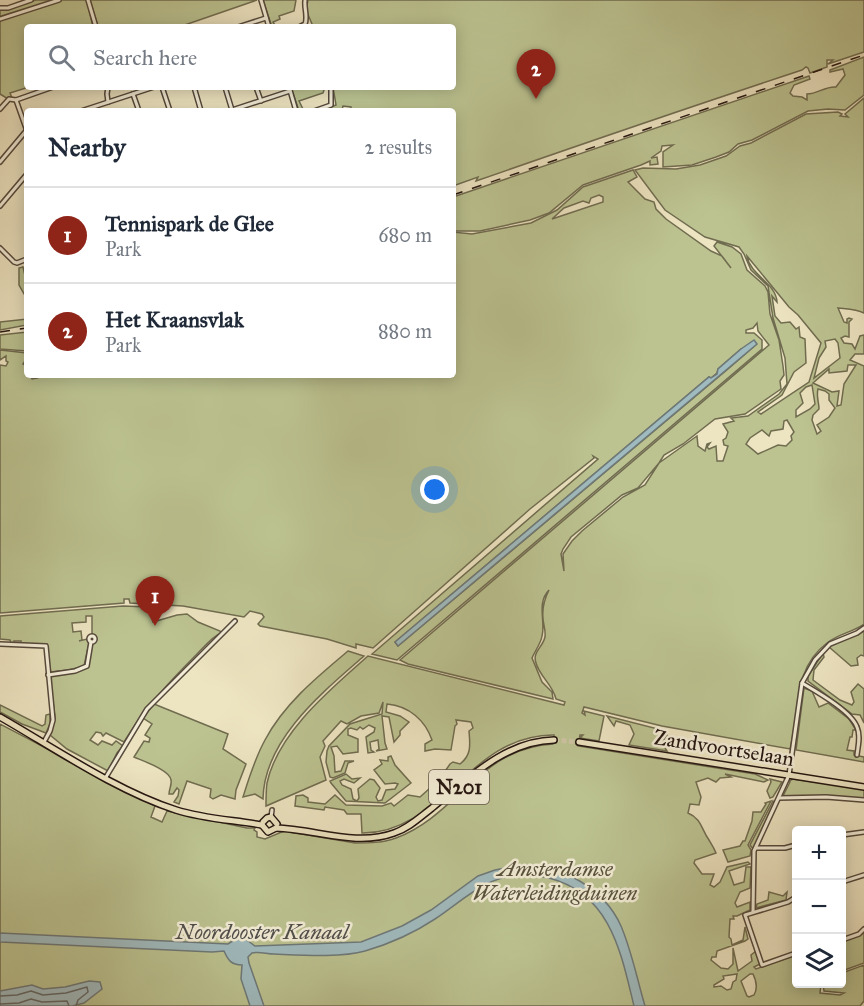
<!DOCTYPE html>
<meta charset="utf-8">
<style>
:root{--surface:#fff;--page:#f2f2f3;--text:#1f2937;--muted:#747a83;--line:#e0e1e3;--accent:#8f2418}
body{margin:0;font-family:"IM FELL Great Primer",serif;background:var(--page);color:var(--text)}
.controls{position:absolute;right:18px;bottom:18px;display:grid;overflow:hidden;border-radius:6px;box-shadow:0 3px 15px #0003}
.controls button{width:54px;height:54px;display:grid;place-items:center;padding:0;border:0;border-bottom:2px solid var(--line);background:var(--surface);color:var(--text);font:30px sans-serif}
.you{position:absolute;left:435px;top:490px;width:21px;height:21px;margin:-15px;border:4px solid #fff;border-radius:50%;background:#1a73e8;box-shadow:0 0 0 9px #1a73e833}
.badge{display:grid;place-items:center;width:39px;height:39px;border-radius:50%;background:var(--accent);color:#fff;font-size:20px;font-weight:700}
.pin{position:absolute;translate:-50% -50px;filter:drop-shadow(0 2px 3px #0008)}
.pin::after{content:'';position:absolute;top:32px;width:21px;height:18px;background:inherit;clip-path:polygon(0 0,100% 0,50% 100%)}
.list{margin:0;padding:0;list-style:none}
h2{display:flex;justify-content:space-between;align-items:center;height:78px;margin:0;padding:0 24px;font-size:26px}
h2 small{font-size:20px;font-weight:400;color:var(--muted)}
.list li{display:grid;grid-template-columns:39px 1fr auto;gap:18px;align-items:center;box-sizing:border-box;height:96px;padding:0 24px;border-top:2px solid var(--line)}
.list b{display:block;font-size:22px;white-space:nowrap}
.list p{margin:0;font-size:20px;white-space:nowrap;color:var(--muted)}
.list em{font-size:20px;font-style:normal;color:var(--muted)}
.icon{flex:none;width:33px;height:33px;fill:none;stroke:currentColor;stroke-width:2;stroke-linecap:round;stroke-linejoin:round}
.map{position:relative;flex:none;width:864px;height:1006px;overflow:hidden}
.search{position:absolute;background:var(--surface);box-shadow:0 3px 15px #0003;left:24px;top:24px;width:432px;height:66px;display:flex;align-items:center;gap:15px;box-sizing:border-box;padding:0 21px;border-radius:6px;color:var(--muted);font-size:22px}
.panel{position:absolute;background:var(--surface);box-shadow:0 3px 15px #0003;left:24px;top:108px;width:432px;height:270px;border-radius:6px}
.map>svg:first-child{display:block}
.green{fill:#bcc391;stroke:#706c50;stroke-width:1.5;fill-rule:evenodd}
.water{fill:#a0bbbf;stroke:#6e7979;stroke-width:1.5}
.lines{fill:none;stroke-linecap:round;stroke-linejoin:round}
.shore{stroke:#626868;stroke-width:1.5}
.primary-tunnel{stroke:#cfc5a6;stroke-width:5;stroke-dasharray:5 2.5;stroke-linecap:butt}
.minor-casing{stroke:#56493c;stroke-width:6}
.primary-casing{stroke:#241510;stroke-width:8}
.minor{stroke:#f3edd7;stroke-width:3}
.primary{stroke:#ede4c1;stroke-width:5}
.rail{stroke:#241510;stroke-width:1.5;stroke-dasharray:10 10;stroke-linecap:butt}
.labels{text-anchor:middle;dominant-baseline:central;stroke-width:5;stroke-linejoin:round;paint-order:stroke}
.shield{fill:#f3edd7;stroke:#62564c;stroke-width:1.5}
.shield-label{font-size:20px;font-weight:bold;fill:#241510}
.street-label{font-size:21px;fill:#241510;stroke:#f3edd7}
.park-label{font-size:21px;font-style:italic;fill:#59523d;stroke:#f3edd7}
.water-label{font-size:22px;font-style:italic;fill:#4f4f4d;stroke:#f3edd7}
</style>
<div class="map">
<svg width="864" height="1006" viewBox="0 0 864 1006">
<rect width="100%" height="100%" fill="#ede4c1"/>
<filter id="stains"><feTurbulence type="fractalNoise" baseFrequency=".00333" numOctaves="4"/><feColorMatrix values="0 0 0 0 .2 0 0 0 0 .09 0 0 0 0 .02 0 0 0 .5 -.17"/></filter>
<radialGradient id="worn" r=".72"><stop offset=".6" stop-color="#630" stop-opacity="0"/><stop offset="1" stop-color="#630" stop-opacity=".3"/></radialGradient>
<g class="green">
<polygon points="36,0 87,0 93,27 27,27 26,88 10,93 12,98 8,99 0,94 0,10"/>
<polygon points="90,0 257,0 179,27 98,27"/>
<polygon points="263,0 296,0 294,11 279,16 280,19 273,22 276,27 272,27"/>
<path d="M 308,0 L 864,0 L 864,52 L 828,64 L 833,60 L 827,60 L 827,67 L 810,73 L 808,68 L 806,67 L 802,70 C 693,106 585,143 476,181 L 478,177 L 453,186 L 453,111 L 351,111 L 351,107 L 343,106 L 342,110 L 321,111 L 336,105 L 333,87 L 453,87 L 453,27 L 308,27 L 312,24 L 306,10 Z"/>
<path d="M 864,57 L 864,95 L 845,110 L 828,109 L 808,111 L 752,140 L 738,144 L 729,152 L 716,157 L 692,165 L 663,167 L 663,152 L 673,145 L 662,146 L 661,151 L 651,158 L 657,157 L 658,164 L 650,165 L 650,161 L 641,165 L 583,185 L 549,213 L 530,220 L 480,231 L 453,231 L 453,197 L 809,76 L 810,79 L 794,85 L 790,93 L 793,96 L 802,97 L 807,100 L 807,94 C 818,94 825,86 836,87 L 845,75 L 843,69 L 830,72 L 830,70 Z"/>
<polygon points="291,87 325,87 323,93 299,101 304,111 299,111"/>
<path d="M 864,98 L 864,313 C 856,309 846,309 838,308 L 844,322 L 847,323 L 847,319 L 849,318 L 852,319 L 849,322 L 849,337 L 845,336 L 841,338 L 844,343 L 852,344 L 855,349 L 860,336 L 864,335 L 864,354 L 855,354 L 850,360 L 864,366 L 864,624 C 853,632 838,634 827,643 C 792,669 800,712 790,749 L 662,726 L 584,707 L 582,713 L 585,715 L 584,711 L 604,716 L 599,741 L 580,738 L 583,735 L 580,735 L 578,746 L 755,774 L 768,780 L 764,782 L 725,774 L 731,777 L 720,778 L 716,782 L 708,778 L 696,782 L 701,797 L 699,805 L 690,804 L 688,813 C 702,819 701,829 709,840 C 712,845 714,848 716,853 L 695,860 L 694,863 L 702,874 L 714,874 L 710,885 L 714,887 L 720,882 L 727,867 L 748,862 L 750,864 L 729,871 L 734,885 L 744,882 L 746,867 L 751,867 L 750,888 L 740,892 L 735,903 L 737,907 L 750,902 L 750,910 L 737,916 L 733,916 L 734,919 L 730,919 L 729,937 L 731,939 L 732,945 L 743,940 L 745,927 L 748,939 L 745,941 L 717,951 L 716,957 L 712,957 L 711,960 L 721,968 L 728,969 L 733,964 L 733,948 L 738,971 L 752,961 L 751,955 L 756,951 L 760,964 L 754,967 L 756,969 L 796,955 L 796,984 L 821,984 L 820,993 L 840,995 L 844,993 L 824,991 L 823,984 L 842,984 L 842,973 L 864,965 L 864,1001 L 860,1006 L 0,1006 L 0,724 L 145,800 L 155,806 L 151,817 L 162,822 L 167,811 L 247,828 L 255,828 L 254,830 L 257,832 L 257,837 L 265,839 L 284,831 L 355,843 C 369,843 383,843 396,838 C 458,815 479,748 553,744 L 554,735 C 470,734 441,834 362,833 L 361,814 L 347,814 L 344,810 L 325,807 L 324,810 L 295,806 L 296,796 L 303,795 L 308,798 L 308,802 L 325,804 L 335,795 L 346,805 L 382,806 L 391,803 L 394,806 L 408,795 L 420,797 L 439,780 L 450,764 L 453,762 L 460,764 C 472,755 470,744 469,731 L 473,728 L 471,722 L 456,720 L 457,724 L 455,726 L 451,750 L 435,749 L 425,751 L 425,744 L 432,740 C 425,720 409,706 387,704 L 386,712 L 400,716 L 409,722 L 400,731 L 400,735 L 394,742 L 389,717 L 382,716 L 385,743 L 387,749 L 376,751 L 379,749 L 378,740 L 370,742 L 371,750 L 374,752 L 368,753 L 366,737 L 374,732 L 375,728 L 369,725 L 363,729 L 360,727 L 357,730 L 351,728 L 348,729 L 348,735 L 358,739 L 358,752 L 343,754 L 337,746 L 331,747 L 334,756 L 335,772 L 341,771 L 345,761 L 354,761 L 348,763 L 345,773 L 333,778 L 330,777 L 326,762 L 327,751 L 329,746 L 350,724 L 382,714 L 383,702 L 379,713 L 361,716 L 347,724 L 341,721 L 323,741 L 325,746 L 320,757 L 326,780 L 266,806 C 266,799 266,790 267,783 C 278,732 331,689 368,656 L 564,705 L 565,702 L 556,699 C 553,685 540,677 536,663 C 532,652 543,647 545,637 C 546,630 543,624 543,618 C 542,609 545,598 549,590 C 536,603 546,622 542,636 C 541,643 535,651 532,658 L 542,682 L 552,692 L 553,699 L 408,664 L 400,660 L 769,345 L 758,331 L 757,323 L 753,328 L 746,330 L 746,333 L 754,333 L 762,340 L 762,349 L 397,660 L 372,654 L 598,459 L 593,456 L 594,458 L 530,509 L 373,648 L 356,644 L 356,648 L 327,639 L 260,626 L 258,624 L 264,617 L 262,614 L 250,611 L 244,617 L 183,606 L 130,603 L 129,599 L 124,599 L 124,603 L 0,613 L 0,365 L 6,366 L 8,362 L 6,361 L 6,356 L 0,360 L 0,350 L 27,353 L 27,363 L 25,361 L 23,364 L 27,366 L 27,375 L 30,375 L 32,379 L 37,378 L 33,375 L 453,375 L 453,232 L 472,234 L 531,223 L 557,210 L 583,187 L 633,170 L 637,177 L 628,182 L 645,199 L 654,202 L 656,209 L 666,219 L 711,251 L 722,256 L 731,268 L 714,246 L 717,242 L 732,247 L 741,254 L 747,270 L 765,286 L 768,292 L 770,314 L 779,340 L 783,366 L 784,375 L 780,381 L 781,389 L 745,414 L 715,419 L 683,444 L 664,455 L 659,463 L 697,436 L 698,446 L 705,451 L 707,444 L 710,443 L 707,447 L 709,449 L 716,446 L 717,461 L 723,461 L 728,446 L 724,445 L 723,440 L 726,438 L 728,432 L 723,424 L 734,421 L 731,418 L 748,416 L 779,394 L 787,384 L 785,358 L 773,318 L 768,286 L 751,270 L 744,254 L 739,247 L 705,237 L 665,210 L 635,170 L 643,168 L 676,169 L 700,165 L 726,156 L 740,146 L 751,143 L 806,114 L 838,112 L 842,114 L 840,116 L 848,117 L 845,114 ZM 599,195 L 603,197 L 603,202 L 552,219 L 564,208 L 583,201 L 589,203 L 591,198 ZM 747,256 L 789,307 L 798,315 L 821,343 L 809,382 L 761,414 L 758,412 L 782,395 L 794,372 L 806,363 L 805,339 L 800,337 L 799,327 L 796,329 L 790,322 L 781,323 L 775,316 L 772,296 L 777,302 C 776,283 750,275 747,256 ZM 835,339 L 838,343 L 840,358 L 814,378 L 819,358 L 826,347 L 825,341 ZM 757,344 L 728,369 L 398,646 L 395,642 L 709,377 L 711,378 L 717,373 L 718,369 L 741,349 ZM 848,365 L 856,365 L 844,384 L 841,405 L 837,406 L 839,391 L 832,392 L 813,383 L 829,369 L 829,373 L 847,371 ZM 812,385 L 815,404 L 810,409 L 796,417 L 796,410 L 803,403 L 800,393 L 806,387 ZM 818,389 L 825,391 L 829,394 L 829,400 L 835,408 L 829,417 L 817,425 L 821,431 L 817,434 L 812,420 L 813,415 L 819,409 C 819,402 816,396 818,389 ZM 787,420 L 794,432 L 791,436 L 792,440 L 786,446 L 778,445 L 758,454 L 746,444 L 750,438 L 762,430 L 769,436 L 771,431 L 783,429 L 784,421 ZM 659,463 L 645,485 L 623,497 L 582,531 L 572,541 L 563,554 L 564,571 L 561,554 L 563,549 L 571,537 L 622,495 L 638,488 ZM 737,974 L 736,980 L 733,982 L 731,989 L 727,990 L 721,986 L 714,987 L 714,985 L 724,979 L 723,976 ZM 750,974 L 753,974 C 756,980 758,988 754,995 L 749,997 L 747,996 L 741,981 Z"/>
<polygon points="23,267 27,284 27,299 19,285 19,268"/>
<polygon points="27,319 27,325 0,330 0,322"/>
<polygon points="27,332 27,351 0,349 0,335"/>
<path d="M 123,606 L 149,607 L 153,622 L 177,615 L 187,614 L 198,622 L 220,631 L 221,633 C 213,636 204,647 197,654 C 169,682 144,709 124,742 L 106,733 L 103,736 L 101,733 L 96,732 L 90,740 L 98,745 L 102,741 L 112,745 L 116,741 L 123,746 L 117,753 L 108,771 L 67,749 L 50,735 L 55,718 L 50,676 L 73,672 L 86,667 L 92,643 L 96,639 L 95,635 L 92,634 L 92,616 L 86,616 L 86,622 L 72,623 L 73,632 L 81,631 L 82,640 L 79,641 L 87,639 L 89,643 L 84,666 L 69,670 L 50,672 L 47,644 L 21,644 L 21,641 L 14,641 L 14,643 L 11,643 L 10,640 L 0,639 L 0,616 Z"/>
<polygon points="864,630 864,656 861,655 857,658 858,665 851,666 829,647"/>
<path d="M 348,651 L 364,656 C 323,692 264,739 263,799 L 255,794 L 243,797 C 249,778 255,758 265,740 C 284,704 317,677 348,651 Z"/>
<polygon points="823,653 824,657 814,670 813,680 840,700 852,705 854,702 851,692 858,684 864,689 864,723 860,715 852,714 808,681 808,676"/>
<polygon points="804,688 812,691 819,707 828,703 849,719 856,730 853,730 852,737 850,737 847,750 854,751 854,755 864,757 864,762 796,750"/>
<path d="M 154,704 L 228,734 L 223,749 L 246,764 L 236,790 L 235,799 L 221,795 L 213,799 L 210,797 L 211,789 L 187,781 L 179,804 L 174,802 L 178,796 L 179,790 L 177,788 L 173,794 L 169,794 C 169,789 172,785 171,780 C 170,770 143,761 134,757 L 144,741 L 149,742 L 150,738 L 145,735 L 152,724 L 143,718 Z"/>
<polygon points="0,705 42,726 45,724 46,715 50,714 50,724 46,733 22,724 0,712"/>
<polygon points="607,716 666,731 667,735 662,743 667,751 629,745 634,734 630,725 616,721 614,726"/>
<polygon points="391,756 395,765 411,783 385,803 346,801 331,783 330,781 346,774 352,779 360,778 354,783 344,779 340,781 342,785 351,789 353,799 357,801 359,798 358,789 370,779 374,780 380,788 376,797 378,801 382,800 386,790 395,789 398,784 395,783 385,784 374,770 382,764 380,760 388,761 388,757"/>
<polygon points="770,779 782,782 773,797 770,798 767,791 771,782"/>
<polygon points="793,779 864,789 864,799 783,796 790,782 789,781"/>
<polygon points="771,801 748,845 751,850 750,856 728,862 723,850 740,846 743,841 745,841 752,821 753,812 761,812 766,804 765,803"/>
<polygon points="773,801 775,805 753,849 750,845"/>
<polygon points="769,892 783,896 787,892 786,900 756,908 757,904 768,900"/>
<polygon points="864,931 864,963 842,971 842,942 858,936"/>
</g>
<g class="water">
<polygon points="754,340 757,344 398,646 395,642 709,377 711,378 717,374 718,369 741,349"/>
<path d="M 521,865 C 562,865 604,888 621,926 C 632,952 637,979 645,1006 L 634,1006 C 621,953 611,894 549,878 C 529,873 506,874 487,884 C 468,893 452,908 435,919 C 414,933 389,944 365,951 C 341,958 299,955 274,954 C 267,954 259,951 252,953 L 248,957 L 249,963 L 264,1006 L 250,1006 L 241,979 L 242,965 C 231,965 228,960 224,951 L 212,952 L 0,942 L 0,933 L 228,944 L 239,937 L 244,938 L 255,946 L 361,942 L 402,926 L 431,910 L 478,876 L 495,870 Z"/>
<polygon points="89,981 100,982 102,989 84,1003 72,1006 0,1006 0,991 32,985 43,989 65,987"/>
</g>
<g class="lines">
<g class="shore">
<polyline points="0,996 17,995 31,991 43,995 66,993 87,987 88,992 78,1000 76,1006"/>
<polyline points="0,1004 19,1003 31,999 42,1002 67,1001 69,1006"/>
</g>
<polyline class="primary-tunnel" points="554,740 579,742"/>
<g class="minor-casing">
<g id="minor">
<polyline points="88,0 96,27"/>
<polyline points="261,0 269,27"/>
<polyline points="0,8 8,8 31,0"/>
<polyline points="0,19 59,0"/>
<polyline points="238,27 266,18"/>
<path d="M 299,27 L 305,24 C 308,17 304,8 305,1"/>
<polyline points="162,87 170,111"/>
<polyline points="194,87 201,111"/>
<polyline points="225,87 232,110"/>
<polyline points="256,87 261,101"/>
<polyline points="289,87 296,111"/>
<polyline points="133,94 139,111"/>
<polyline points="108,102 107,94 108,87"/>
<polyline points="0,109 9,99 16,100"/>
<polyline points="81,111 154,87"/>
<polyline points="229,111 290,91"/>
<polyline points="314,111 331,105 331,87"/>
<polyline points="27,131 16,100 53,87"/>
<polyline points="0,162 26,131"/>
<polyline points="0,206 27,174"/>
<polyline points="0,248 14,262 17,263 27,259"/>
<circle cx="92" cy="639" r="3"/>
<polyline points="0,644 46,646 53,720 50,731 44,742"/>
<polyline points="48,675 75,671 87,666 91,642"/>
<path d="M 802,683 C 817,692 851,711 857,727 C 861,736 858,746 857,755"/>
<polyline points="106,777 147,709 235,621"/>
<polyline points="779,798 826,797 864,800"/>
<polyline points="271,817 272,810"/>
<polyline points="842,835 864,832"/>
<polyline points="756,848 785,848 796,845"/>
<polyline points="842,882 864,875"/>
<polyline points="796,897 788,902 745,915 762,965 796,953"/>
<polyline points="753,912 754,851 789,775 802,683 815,660 830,644 857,633 864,628"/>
<polyline points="842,940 859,934 864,929"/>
</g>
</g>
<g class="primary-casing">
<g id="primary">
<path d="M 0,717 C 54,748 117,791 176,810 C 204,819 234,820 262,825"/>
<polyline points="579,742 864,787"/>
<polyline points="263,822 267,818 271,817 277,824"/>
<polyline points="262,825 268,832 276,828"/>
<path d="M 276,828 C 315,829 356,847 394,833 C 409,828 420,817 432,808 C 468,779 505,741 554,740"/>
</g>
</g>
<use href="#minor" class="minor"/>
<use href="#primary" class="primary"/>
<g class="rail">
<polyline points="453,195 864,55"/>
<polyline points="0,332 27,328"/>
</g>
</g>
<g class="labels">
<rect class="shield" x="429" y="770" width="60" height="34" rx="4.5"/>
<g class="shield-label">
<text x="459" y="787">N201</text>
</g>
<g class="street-label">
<text transform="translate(724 748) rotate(9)">Zandvoortselaan</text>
</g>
<g class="park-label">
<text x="555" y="869">Amsterdamse<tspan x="555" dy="24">Waterleidingduinen</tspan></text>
</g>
<g class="water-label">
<text x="262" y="931">Noordooster Kanaal</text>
</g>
</g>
<rect width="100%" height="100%" filter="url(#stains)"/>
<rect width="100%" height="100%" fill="url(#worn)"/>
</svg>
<div class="controls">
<button>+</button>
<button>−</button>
<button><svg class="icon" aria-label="layers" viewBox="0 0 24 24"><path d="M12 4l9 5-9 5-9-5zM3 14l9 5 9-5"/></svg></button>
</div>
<div class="you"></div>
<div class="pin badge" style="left:155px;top:626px">1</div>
<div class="pin badge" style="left:536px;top:99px">2</div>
<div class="search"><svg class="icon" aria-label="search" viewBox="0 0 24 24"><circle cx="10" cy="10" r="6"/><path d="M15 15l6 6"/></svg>Search here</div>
<section class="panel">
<h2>Nearby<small>2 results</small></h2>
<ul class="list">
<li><span class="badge">1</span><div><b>Tennispark de Glee</b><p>Park</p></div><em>680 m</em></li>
<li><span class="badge">2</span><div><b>Het Kraansvlak</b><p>Park</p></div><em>880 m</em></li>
</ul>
</section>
</div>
